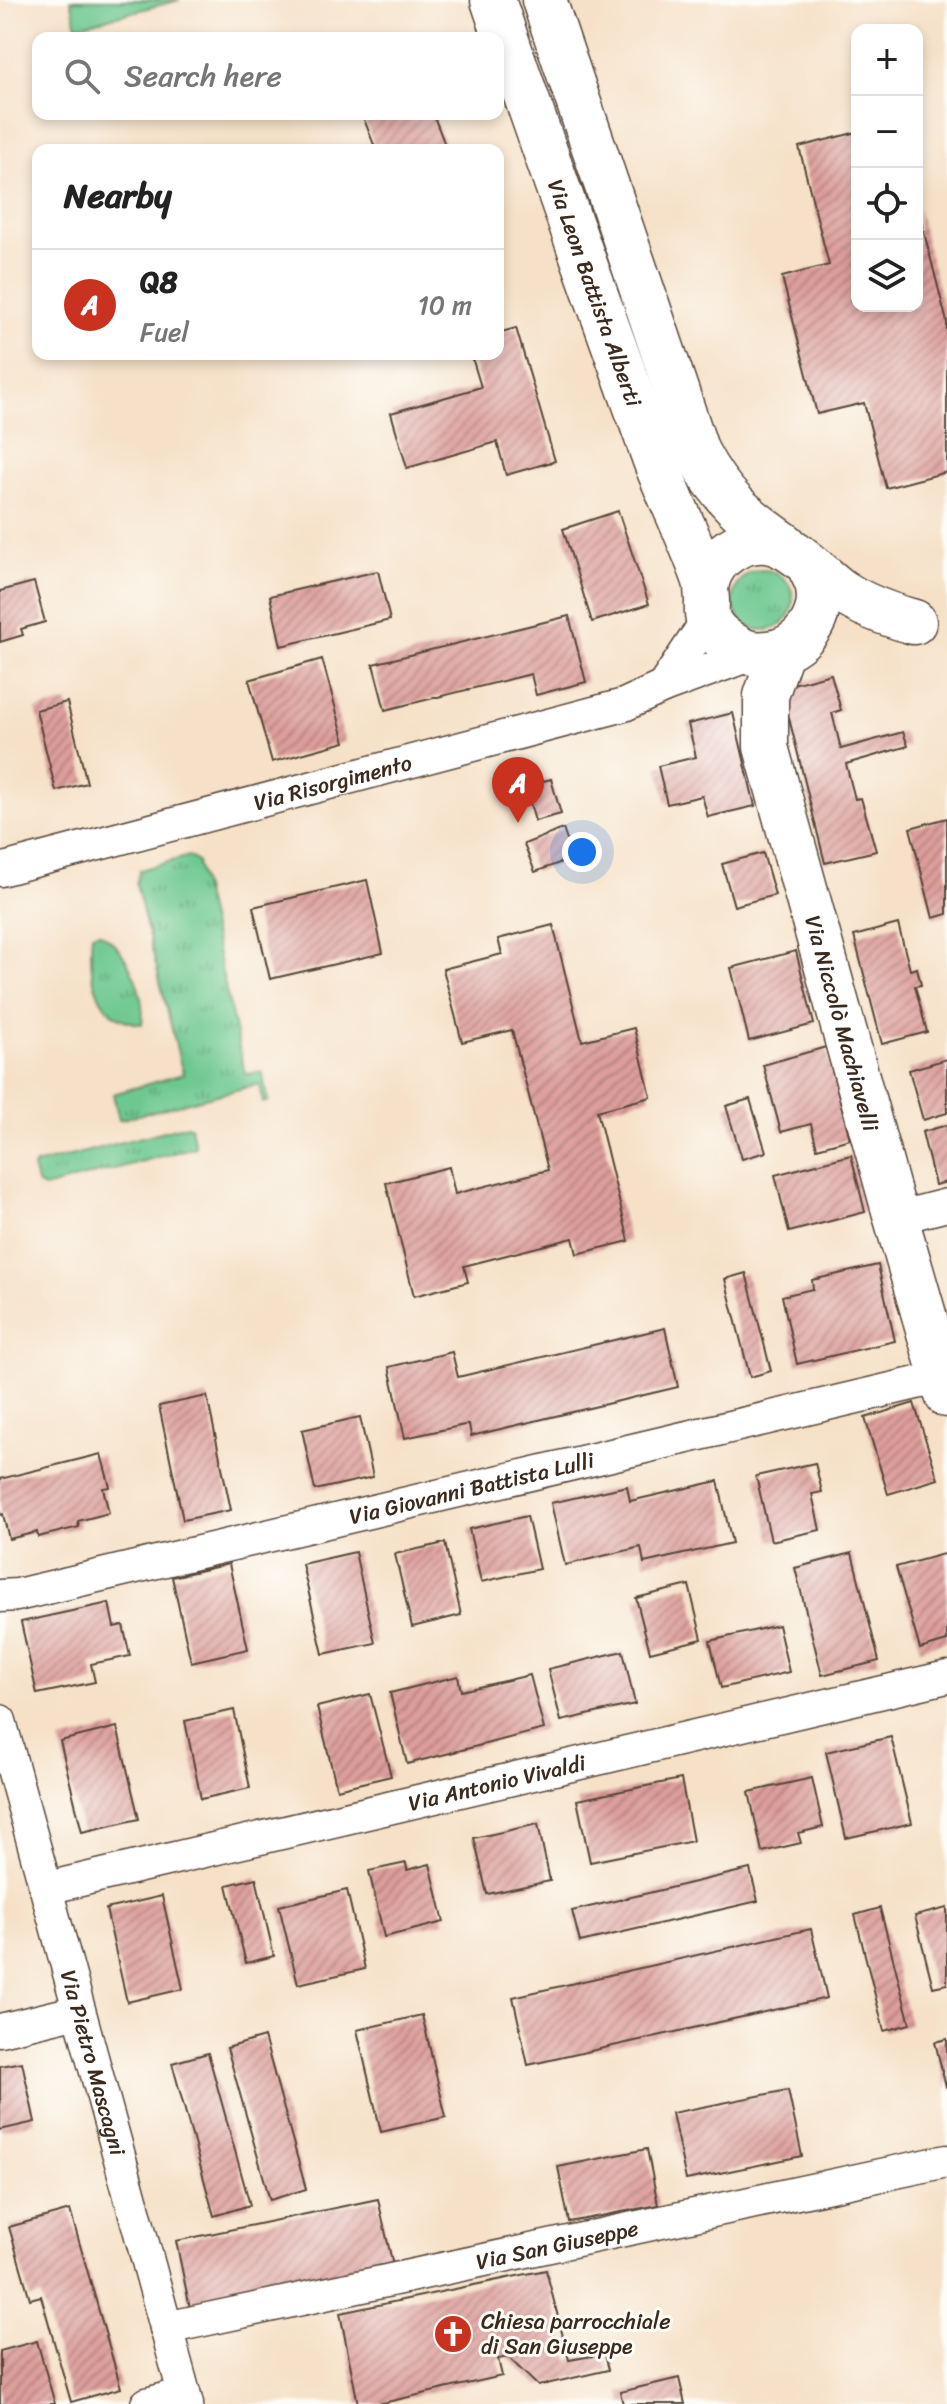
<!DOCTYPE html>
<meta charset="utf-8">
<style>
:root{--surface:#fff;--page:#f2f2f2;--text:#222;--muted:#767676;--line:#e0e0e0;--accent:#c8321e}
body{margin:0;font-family:Sriracha,sans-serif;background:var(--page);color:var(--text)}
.controls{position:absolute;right:24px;top:24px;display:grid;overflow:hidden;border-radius:16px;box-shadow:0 4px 12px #0003}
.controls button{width:72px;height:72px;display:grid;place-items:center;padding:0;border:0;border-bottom:2px solid var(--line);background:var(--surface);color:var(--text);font:40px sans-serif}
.you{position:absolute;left:582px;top:852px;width:28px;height:28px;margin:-20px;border:6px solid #fff;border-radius:50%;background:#1a73e8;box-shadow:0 0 0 12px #1a73e833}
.badge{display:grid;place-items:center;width:52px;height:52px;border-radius:50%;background:var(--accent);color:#fff;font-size:26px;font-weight:700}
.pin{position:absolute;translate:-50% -66px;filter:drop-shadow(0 2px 4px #0008)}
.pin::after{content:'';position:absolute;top:42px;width:28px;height:24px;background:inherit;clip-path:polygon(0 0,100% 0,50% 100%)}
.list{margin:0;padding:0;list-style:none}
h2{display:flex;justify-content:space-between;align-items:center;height:104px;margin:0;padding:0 32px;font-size:34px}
h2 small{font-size:26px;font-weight:400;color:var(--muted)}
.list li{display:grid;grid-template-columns:52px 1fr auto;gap:24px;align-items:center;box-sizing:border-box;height:112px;padding:0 32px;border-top:2px solid var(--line)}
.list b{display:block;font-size:30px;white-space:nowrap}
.list p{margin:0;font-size:26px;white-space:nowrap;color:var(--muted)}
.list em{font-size:26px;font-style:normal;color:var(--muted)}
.icon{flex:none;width:44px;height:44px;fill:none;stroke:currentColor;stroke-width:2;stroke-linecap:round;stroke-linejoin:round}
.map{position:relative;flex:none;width:947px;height:2404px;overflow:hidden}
.search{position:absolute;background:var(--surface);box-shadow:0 4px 12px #0003;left:32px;top:32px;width:472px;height:88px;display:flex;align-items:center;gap:20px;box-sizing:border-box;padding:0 28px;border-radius:16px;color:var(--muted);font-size:30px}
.panel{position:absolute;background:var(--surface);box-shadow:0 4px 12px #0003;left:32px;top:144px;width:472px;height:216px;border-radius:16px}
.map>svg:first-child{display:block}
.grass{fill:url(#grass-tufts);stroke:#547956;stroke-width:2}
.garden{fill:#6dc88f;stroke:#547956;stroke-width:2}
.building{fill:url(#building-hatch)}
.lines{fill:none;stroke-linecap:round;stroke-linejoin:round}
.street-casing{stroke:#574538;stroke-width:35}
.secondary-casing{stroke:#574538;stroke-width:47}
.street{stroke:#fff;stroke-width:32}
.secondary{stroke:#fff;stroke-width:44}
.labels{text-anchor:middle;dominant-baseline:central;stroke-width:6;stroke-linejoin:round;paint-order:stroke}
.street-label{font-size:22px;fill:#3b2a1e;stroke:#fdfcf7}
.poi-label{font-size:22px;fill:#3b2a1e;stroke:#fdfcf7;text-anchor:start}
</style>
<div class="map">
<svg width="947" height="2404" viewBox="0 0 947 2404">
<defs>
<pattern id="grass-tufts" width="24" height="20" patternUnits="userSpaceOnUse" patternTransform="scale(2)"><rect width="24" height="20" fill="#6dc88f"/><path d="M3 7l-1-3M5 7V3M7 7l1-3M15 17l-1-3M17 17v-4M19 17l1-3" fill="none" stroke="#5ba374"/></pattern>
<pattern id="building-hatch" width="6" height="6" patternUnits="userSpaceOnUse" patternTransform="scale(2)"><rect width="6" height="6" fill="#dd9e9b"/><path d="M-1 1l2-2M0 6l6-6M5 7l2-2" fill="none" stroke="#b4817e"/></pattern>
</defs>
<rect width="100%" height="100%" fill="#fdfcf7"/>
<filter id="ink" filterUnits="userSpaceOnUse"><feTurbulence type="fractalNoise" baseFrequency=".0125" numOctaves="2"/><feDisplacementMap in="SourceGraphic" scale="16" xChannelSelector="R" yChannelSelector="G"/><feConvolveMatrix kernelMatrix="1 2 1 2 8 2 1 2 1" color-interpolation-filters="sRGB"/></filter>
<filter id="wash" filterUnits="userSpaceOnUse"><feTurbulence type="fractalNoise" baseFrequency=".006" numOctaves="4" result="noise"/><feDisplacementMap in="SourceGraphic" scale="32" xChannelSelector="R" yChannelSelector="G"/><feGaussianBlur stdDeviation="1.8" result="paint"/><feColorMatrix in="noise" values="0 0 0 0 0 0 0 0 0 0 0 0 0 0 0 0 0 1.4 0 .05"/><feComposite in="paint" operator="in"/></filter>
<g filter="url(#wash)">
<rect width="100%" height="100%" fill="#f6e1c8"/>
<g class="grass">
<circle cx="763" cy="600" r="30"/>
<polygon points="189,856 197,862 245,1074 262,1072 268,1101 263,1103 259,1084 119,1120 113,1094 183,1074 136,884 140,870"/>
<path d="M 99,932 C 127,948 146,993 142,1024 C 94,1020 88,973 92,934 Z"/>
<polygon points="187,1125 191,1127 195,1147 44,1188 38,1185 33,1168 35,1165"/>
</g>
<polygon class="garden" points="71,0 180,0 77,26"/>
<g id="blocks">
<g class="building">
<polygon points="362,114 433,114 447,150 376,150"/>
<polygon points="857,132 857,306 917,306 918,209 947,322 947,472 886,488 864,403 817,414 782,277 829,265 799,147"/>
<polygon points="516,328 555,461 506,475 497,442 407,468 391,413 481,387 471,354 498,354 498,333"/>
<polygon points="618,511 649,604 592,622 563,529"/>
<polygon points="378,571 390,620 281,646 270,596"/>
<polygon points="34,582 45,622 21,629 23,635 0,642 0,591"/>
<polygon points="569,616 586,682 536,695 531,674 385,710 373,664"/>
<polygon points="322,659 345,742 272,762 249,680"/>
<polygon points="831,674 841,710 832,713 841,749 903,732 908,746 846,764 855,799 861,798 876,851 825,863 786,706 793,684"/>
<polygon points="67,702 87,783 56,791 36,710"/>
<polygon points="733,713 755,806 708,817 702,796 667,804 658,766 696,757 688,724"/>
<polygon points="551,779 561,814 535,821 525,786"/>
<polygon points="947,818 947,914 933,918 910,828"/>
<polygon points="563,829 573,858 535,872 524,844"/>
<polygon points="763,853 775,895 734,906 722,864"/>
<polygon points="367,880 383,953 270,979 253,907"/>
<polygon points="898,924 910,970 917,968 921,985 915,986 927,1032 882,1044 854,936"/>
<polygon points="553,925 582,1041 634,1028 651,1097 597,1111 629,1241 577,1254 573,1238 464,1266 468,1282 414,1296 386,1183 449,1167 455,1194 548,1170 512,1030 462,1042 443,969 502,954 498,939"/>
<polygon points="796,951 814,1024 749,1041 731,968"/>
<polygon points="826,1047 850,1139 817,1148 811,1124 781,1132 763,1065"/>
<polygon points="947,1059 947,1113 923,1120 909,1070"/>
<polygon points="750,1099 766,1152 742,1159 726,1106"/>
<polygon points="947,1125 947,1182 935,1185 922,1132"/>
<polygon points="851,1155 865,1212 789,1232 775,1175"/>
<polygon points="878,1265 895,1341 797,1364 782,1296 813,1289 812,1280"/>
<polygon points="746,1273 771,1371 750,1377 725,1279"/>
<polygon points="665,1328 678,1387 471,1436 469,1424 405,1438 389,1367 452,1352 458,1377"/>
<polygon points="207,1396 231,1510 183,1520 159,1406"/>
<polygon points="914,1403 938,1479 888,1494 865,1418"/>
<polygon points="360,1417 373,1477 315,1490 302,1430"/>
<polygon points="101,1454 110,1487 103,1488 109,1513 78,1521 79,1527 38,1537 37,1532 9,1539 3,1514 0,1515 0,1479"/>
<polygon points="815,1463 822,1492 812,1494 820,1530 771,1541 756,1476"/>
<polygon points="718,1481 732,1543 644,1563 641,1547 565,1565 551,1503 627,1486 630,1501"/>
<polygon points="527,1516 539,1569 481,1582 469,1529"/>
<polygon points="445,1543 461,1615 412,1627 395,1554"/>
<polygon points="355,1552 375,1643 323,1654 302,1564"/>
<polygon points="852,1553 879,1661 822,1675 795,1568"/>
<polygon points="947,1553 947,1641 920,1649 896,1567"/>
<polygon points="229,1564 248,1649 191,1662 172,1577"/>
<polygon points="689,1585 702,1639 650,1652 636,1598"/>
<polygon points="109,1603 114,1627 123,1625 130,1656 91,1664 95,1682 37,1694 21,1622"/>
<polygon points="778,1625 789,1672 721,1688 710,1641"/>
<polygon points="623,1651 635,1704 561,1721 548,1669"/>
<polygon points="530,1675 544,1729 407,1764 390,1693 458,1676 461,1691"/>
<polygon points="370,1694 391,1776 337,1789 317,1707"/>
<polygon points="234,1710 250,1788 201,1799 185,1721"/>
<polygon points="117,1727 139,1819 82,1832 60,1741"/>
<polygon points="891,1737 912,1823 846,1838 826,1752"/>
<polygon points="812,1778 823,1827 798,1833 801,1843 762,1852 749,1792"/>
<polygon points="681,1779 693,1841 590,1862 577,1800"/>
<polygon points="538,1824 550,1881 487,1894 474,1838"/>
<polygon points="406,1863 407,1870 430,1864 444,1922 384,1937 369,1871"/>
<polygon points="750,1869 758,1901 580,1942 572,1911"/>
<polygon points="256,1878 274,1956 246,1963 227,1885"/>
<polygon points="347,1890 365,1969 298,1984 279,1906"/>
<polygon points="162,1896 183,1989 127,2002 106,1909"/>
<polygon points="880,1908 910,2024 884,2031 855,1915"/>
<polygon points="947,1908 947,1984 933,1987 915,1916"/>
<polygon points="811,1929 827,1998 528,2065 513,1997"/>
<polygon points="422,2015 446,2117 381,2132 357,2030"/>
<polygon points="264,2037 306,2189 270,2200 227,2048"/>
<polygon points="947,2039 947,2087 946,2087 935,2042"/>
<polygon points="208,2053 250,2205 214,2216 172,2063"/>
<polygon points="22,2062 35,2122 0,2130 0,2066"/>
<polygon points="788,2090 802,2156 686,2180 672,2113"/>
<polygon points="647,2149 658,2205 569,2222 558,2167"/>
<polygon points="378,2199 393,2266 190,2308 176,2241"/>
<polygon points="70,2210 121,2388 71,2402 41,2296 30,2299 9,2227"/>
<polygon points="546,2270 569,2360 604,2354 608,2370 538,2386 508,2357 498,2359 502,2376 378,2404 358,2404 340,2313"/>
<polygon points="37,2341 55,2404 0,2404 0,2351"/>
<polygon points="679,2378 685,2404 623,2404 620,2392"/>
</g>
</g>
</g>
<g filter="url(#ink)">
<use href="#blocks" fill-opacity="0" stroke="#574538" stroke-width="2"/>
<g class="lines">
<g class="street-casing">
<g id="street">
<polyline points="663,687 708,619"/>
<path id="s1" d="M 0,870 L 624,705 L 663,687 L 752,654"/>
<polyline points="896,1218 947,1205"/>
<path id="s2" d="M 0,1596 L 17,1595 L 942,1377"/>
<path id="s3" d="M 0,1721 L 187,2404"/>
<path id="s4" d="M 47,1888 L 947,1677"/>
<polyline points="0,2030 79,2011"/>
<path id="s5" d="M 166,2328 L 947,2161"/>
<polyline points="147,2404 184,2394"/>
</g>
</g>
<g class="secondary-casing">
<g id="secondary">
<path id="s6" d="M 493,0 C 545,154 600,307 655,460 C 671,502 692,541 706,584"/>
<path d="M 544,0 L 697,452 C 721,498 744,516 785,545"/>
<path d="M 809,566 C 812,572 815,578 817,583 C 826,617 801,650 768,653 C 758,654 752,654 744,651 C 730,644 714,635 708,619 C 706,614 707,606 707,601 C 707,595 705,588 707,583 C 712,556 741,539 766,541 C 792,543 820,576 841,591 C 863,606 889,615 914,622"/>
<path id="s7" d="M 781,652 L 766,696 L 766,747 L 896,1218 L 947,1395"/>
</g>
</g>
<use href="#street" class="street"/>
<use href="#secondary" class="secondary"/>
</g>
</g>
<defs>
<g id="church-disc" transform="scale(2)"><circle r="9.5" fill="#c8321e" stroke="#fdfcf7"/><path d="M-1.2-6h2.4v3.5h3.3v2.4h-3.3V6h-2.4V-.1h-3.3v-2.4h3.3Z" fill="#fff"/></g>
</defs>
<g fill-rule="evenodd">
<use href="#church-disc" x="453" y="2334"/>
</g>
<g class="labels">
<g class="street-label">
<text stroke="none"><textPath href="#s6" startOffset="310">Via Leon Battista Alberti</textPath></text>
<text stroke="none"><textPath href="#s1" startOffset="344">Via Risorgimento</textPath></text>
<text stroke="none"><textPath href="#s7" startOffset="384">Via Niccolò Machiavelli</textPath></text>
<text stroke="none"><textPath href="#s2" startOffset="484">Via Giovanni Battista Lulli</textPath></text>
<text stroke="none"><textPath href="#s4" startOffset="462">Via Antonio Vivaldi</textPath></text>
<text stroke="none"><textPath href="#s3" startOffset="354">Via Pietro Mascagni</textPath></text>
<text stroke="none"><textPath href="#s5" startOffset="400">Via San Giuseppe</textPath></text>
</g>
<g class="poi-label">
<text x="481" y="2321">Chiesa parrocchiale<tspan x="481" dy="25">di San Giuseppe</tspan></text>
</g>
</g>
</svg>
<div class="controls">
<button>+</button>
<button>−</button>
<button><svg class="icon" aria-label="locate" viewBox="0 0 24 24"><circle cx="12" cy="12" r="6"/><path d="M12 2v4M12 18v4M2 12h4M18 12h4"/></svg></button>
<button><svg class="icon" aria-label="layers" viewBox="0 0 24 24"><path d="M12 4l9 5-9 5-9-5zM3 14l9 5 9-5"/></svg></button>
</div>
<div class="you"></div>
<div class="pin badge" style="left:518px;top:823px">A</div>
<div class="search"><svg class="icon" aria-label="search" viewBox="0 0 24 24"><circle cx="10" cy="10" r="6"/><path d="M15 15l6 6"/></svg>Search here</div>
<section class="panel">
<h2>Nearby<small></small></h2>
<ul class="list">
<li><span class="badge">A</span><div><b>Q8</b><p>Fuel</p></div><em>10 m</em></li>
</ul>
</section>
</div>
